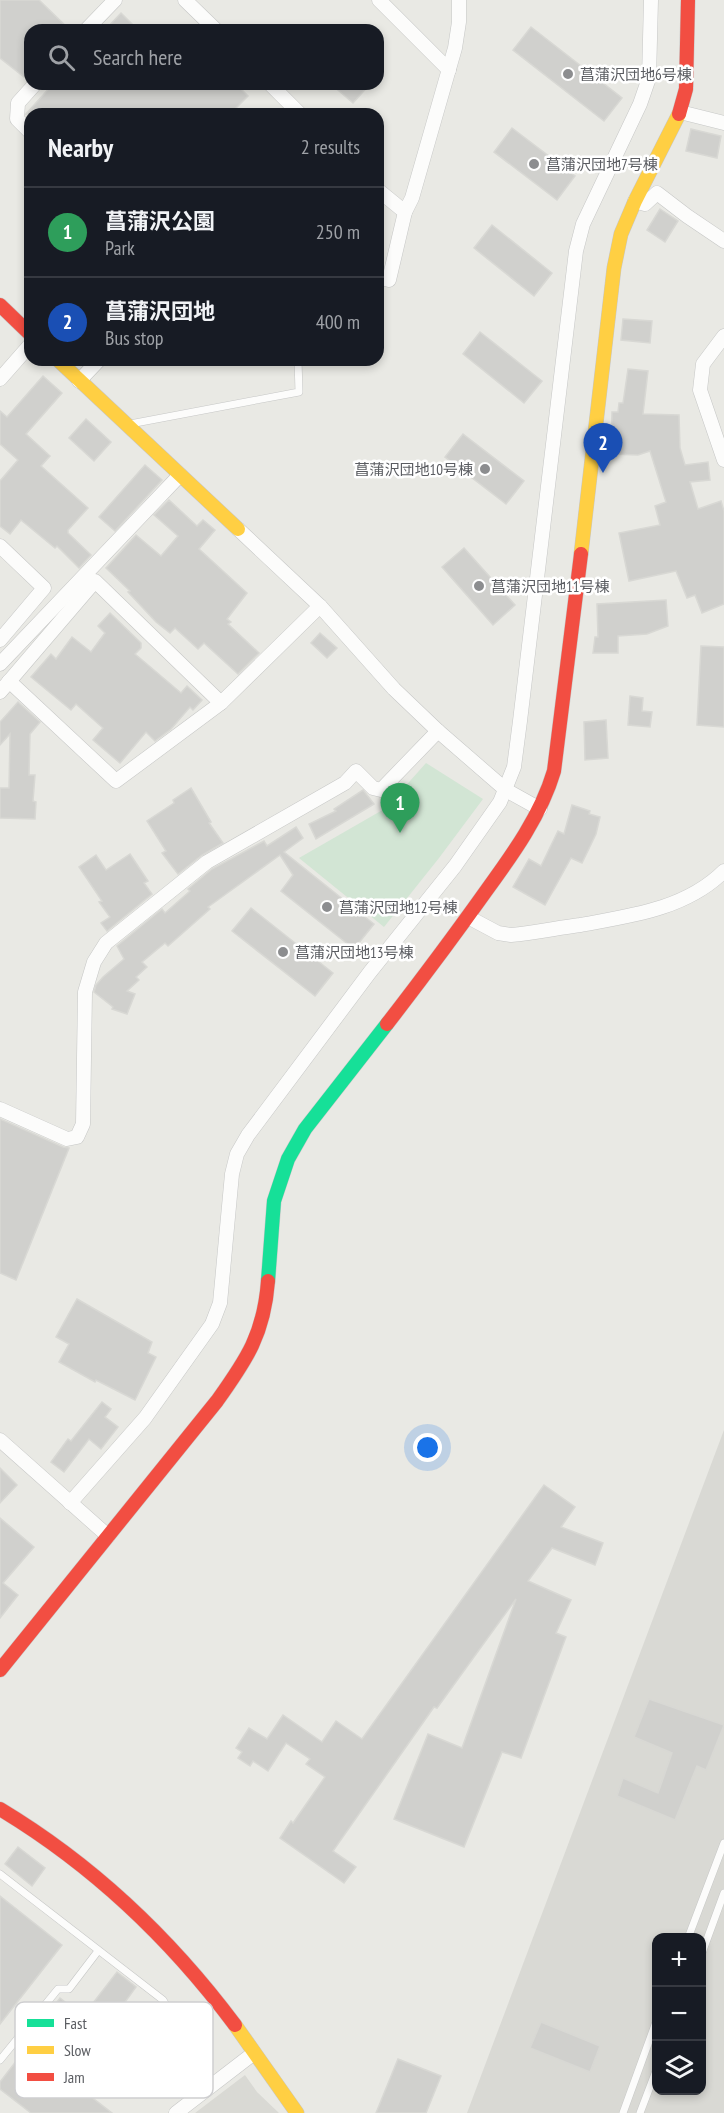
<!DOCTYPE html>
<meta charset="utf-8">
<style>
:root{--surface:#171b24;--page:#20242c;--text:#f1f3f6;--muted:#9ea1a6;--line:#363941;--accent:#1a73e8}
body{margin:0;font-family:"PT Sans Narrow","Noto Sans JP",sans-serif;background:var(--page);color:var(--text)}
.controls{position:absolute;right:18px;bottom:18px;display:grid;overflow:hidden;border-radius:12px;box-shadow:0 3px 9px #0003}
.controls button{width:54px;height:54px;display:grid;place-items:center;padding:0;border:0;border-bottom:2px solid var(--line);background:var(--surface);color:var(--text);font:30px sans-serif}
.you{position:absolute;left:428px;top:1448px;width:21px;height:21px;margin:-15px;border:4px solid #fff;border-radius:50%;background:#1a73e8;box-shadow:0 0 0 9px #1a73e833}
.badge{display:grid;place-items:center;width:39px;height:39px;border-radius:50%;background:var(--accent);color:#fff;font-size:20px;font-weight:700}
.pin{position:absolute;translate:-50% -50px;filter:drop-shadow(0 2px 3px #0008)}
.pin::after{content:'';position:absolute;top:32px;width:21px;height:18px;background:inherit;clip-path:polygon(0 0,100% 0,50% 100%)}
.list{margin:0;padding:0;list-style:none}
h2{display:flex;justify-content:space-between;align-items:center;height:78px;margin:0;padding:0 24px;font-size:26px}
h2 small{font-size:20px;font-weight:400;color:var(--muted)}
.list li{display:grid;grid-template-columns:39px 1fr auto;gap:18px;align-items:center;box-sizing:border-box;height:90px;padding:0 24px;border-top:2px solid var(--line)}
.list b{display:block;font-size:22px;white-space:nowrap}
.list p{margin:0;font-size:20px;white-space:nowrap;color:var(--muted)}
.list em{font-size:20px;font-style:normal;color:var(--muted)}
.icon{flex:none;width:33px;height:33px;fill:none;stroke:currentColor;stroke-width:2;stroke-linecap:round;stroke-linejoin:round}
.map{position:relative;flex:none;width:724px;height:2113px;overflow:hidden}
.search{position:absolute;background:var(--surface);box-shadow:0 3px 9px #0003;left:24px;top:24px;width:360px;height:66px;display:flex;align-items:center;gap:15px;box-sizing:border-box;padding:0 21px;border-radius:18px;color:var(--muted);font-size:22px}
.panel{position:absolute;background:var(--surface);box-shadow:0 3px 9px #0003;left:24px;top:108px;width:360px;height:258px;border-radius:18px}
.map>svg:first-child{display:block}
.industrial{fill:#d9d9d4;fill-rule:evenodd}
.green{fill:#d2e5d4}
.building{fill:#d0d0cd;stroke:#d8d8d4;stroke-width:1.5}
.lines{fill:none;stroke-linecap:round;stroke-linejoin:round}
.lane-casing{stroke:#c6c7c6;stroke-width:8}
.street-casing{stroke:#c6c7c6;stroke-width:15}
.fast-casing{stroke:#c7c7c7;stroke-width:15}
.slow-casing{stroke:#c7c7c7;stroke-width:15}
.jam-casing{stroke:#c7c7c7;stroke-width:15}
.lane{stroke:#fcfcfb;stroke-width:7}
.street{stroke:#fcfcfb;stroke-width:14}
.fast{stroke:#16e098;stroke-width:14}
.slow{stroke:#ffcf43;stroke-width:14}
.jam{stroke:#f24e42;stroke-width:14}
.poi-dot{fill:#8c8d8f;stroke:#fff;stroke-width:2}
.labels{text-anchor:middle;dominant-baseline:central;stroke-width:5;stroke-linejoin:round;paint-order:stroke}
.poi-label{font-size:15px;fill:#5a5c61;stroke:#fff;text-anchor:start}
.key{fill:#fff;stroke:#ceced0;stroke-width:1.5}
.key-label{font-size:16px;fill:#5a5c61}
</style>
<div class="map">
<svg width="724" height="2113" viewBox="0 0 724 2113">
<rect width="100%" height="100%" fill="#e9e9e4"/>
<g class="industrial">
<path d="M 724,1430 L 724,2113 L 467,2113 ZM 656,1938 L 702,1938 L 702,2090 L 656,2090 Z"/>
<polygon points="245,2075 257,2092 279,2113 195,2113"/>
</g>
<polygon class="green" points="426,763 483,799 439,858 384,927 299,858 386,808"/>
<g class="building">
<polygon points="0,0 39,0 70,30 30,30 30,70 24,77 0,58"/>
<polygon points="121,13 138,30 105,30"/>
<polygon points="531,27 622,98 604,121 513,50"/>
<polygon points="53,84 236,84 248,96 230,114 26,114"/>
<polygon points="331,84 370,84 353,103"/>
<polygon points="512,128 575,176 557,200 494,152"/>
<polygon points="691,129 721,136 717,158 686,151"/>
<polygon points="660,209 678,221 665,242 647,230"/>
<polygon points="492,225 552,273 534,296 474,248"/>
<polygon points="623,319 652,321 650,343 621,340"/>
<polygon points="480,332 542,381 524,403 463,354"/>
<polygon points="628,369 648,371 643,414 679,415 680,448 685,465 708,462 710,480 690,482 698,509 721,501 724,511 724,604 702,613 695,595 687,598 676,571 629,581 619,533 660,525 655,506 666,502 650,451 638,455 611,454 612,412 618,412 619,403 623,403"/>
<polygon points="43,376 62,393 26,434 50,456 41,466 88,508 68,530 68,533 91,555 79,568 57,546 55,548 21,520 10,534 0,526 0,481 18,460 0,444 0,411 7,417"/>
<polygon points="86,419 111,442 94,461 69,438"/>
<polygon points="463,434 524,481 506,504 445,457"/>
<polygon points="145,465 162,480 115,531 99,517"/>
<polygon points="169,500 197,526 203,520 215,530 199,549 247,593 227,619 231,622 228,624 259,653 238,674 204,643 198,649 175,628 170,633 156,622 128,592 130,591 106,568 136,535 161,556 178,536 154,515"/>
<polygon points="464,548 515,605 493,625 442,567"/>
<polygon points="666,600 668,626 647,634 618,636 618,653 593,653 595,637 598,637 597,604"/>
<polygon points="110,613 141,643 141,648 135,654 181,693 187,686 202,700 193,710 190,707 171,729 155,741 146,732 120,763 93,740 103,728 76,704 71,710 31,677 51,654 56,659 72,637 91,652 105,633 98,626"/>
<polygon points="320,633 337,648 327,658 311,643"/>
<polygon points="701,646 724,647 724,727 697,725"/>
<polygon points="630,696 643,698 642,711 652,712 650,727 628,725"/>
<polygon points="18,702 40,722 30,734 29,775 35,775 33,801 36,802 35,819 0,818 0,788 9,788 10,734 0,745 0,722"/>
<polygon points="606,720 608,758 585,760 584,722"/>
<polygon points="191,788 211,822 209,823 223,843 202,855 178,874 162,853 166,851 147,821 174,803 173,800"/>
<polygon points="363,790 374,804 316,839 309,824 336,811 334,809"/>
<polygon points="572,805 590,811 589,814 600,817 596,834 582,863 571,858 545,905 513,887 529,859 541,866 558,831 564,834"/>
<polygon points="296,827 303,838 284,852 374,924 354,949 281,891 293,875 280,855 208,907 210,909 168,946 165,943 142,962 147,967 136,977 139,980 127,991 135,994 127,1014 112,1009 113,1007 94,992 96,985 103,977 124,959 117,946 162,909 165,913 190,891 188,889 212,869 264,841 267,846"/>
<polygon points="130,854 148,881 144,883 152,894 107,931 101,923 110,917 99,902 102,901 79,867 96,855 106,870"/>
<polygon points="251,908 333,973 315,996 232,931"/>
<polygon points="0,1119 63,1147 69,1148 16,1280 0,1273"/>
<polygon points="77,1299 152,1342 148,1353 156,1357 135,1400 96,1380 95,1382 59,1362 69,1344 56,1337"/>
<polygon points="102,1402 111,1409 105,1417 118,1427 101,1449 89,1439 64,1472 51,1462 68,1439 71,1441"/>
<polygon points="0,1468 17,1485 0,1503"/>
<polygon points="544,1485 575,1507 561,1527 603,1543 595,1565 552,1548 528,1581 571,1600 556,1633 566,1637 521,1758 502,1752 464,1847 394,1819 428,1734 462,1748 516,1599 437,1708 434,1707 333,1851 356,1867 344,1883 280,1838 291,1821 293,1823 325,1777 306,1764 310,1759 286,1743 268,1771 253,1761 250,1766 238,1758 242,1752 236,1748 249,1728 267,1739 283,1715 322,1742 336,1721 362,1739"/>
<polygon points="0,1518 34,1547 3,1583 18,1595 0,1618"/>
<polygon points="649,1699 724,1725 706,1770 697,1766 675,1820 617,1796 623,1778 658,1793 672,1753 634,1737"/>
<polygon points="18,1847 45,1868 32,1886 5,1864"/>
<polygon points="0,1896 62,1945 0,2024"/>
<polygon points="117,1972 136,1987 86,2056 42,2022 60,1998 83,2016"/>
<polygon points="541,2022 600,2046 590,2072 530,2048"/>
<polygon points="27,2047 112,2113 31,2113 0,2089 0,2082"/>
<polygon points="398,2059 441,2076 426,2113 376,2113"/>
</g>
<g class="lines">
<g class="lane-casing">
<g id="lane">
<polyline points="130,424 299,392 298,360"/>
<polyline points="0,1874 163,2000 214,2083"/>
<polyline points="688,1938 724,1843"/>
<polyline points="702,1953 724,1893"/>
<polyline points="0,2060 58,1989 69,1989 98,1951"/>
<polyline points="623,2113 656,2022"/>
<polyline points="640,2113 656,2071"/>
</g>
</g>
<g class="street-casing">
<g id="street">
<polyline points="185,0 216,30"/>
<polyline points="379,0 449,70"/>
<polyline points="86,30 115,0"/>
<polyline points="270,84 300,114"/>
<polyline points="680,112 724,123"/>
<polyline points="30,132 17,119 18,103 35,84"/>
<polyline points="378,190 405,212 412,198 455,48 459,22 459,0"/>
<polyline points="635,201 645,204 657,193 687,216 724,241"/>
<polyline points="378,277 389,280 405,212"/>
<polyline points="724,336 703,364 700,390 724,460"/>
<polyline points="0,379 30,345"/>
<polyline points="79,381 99,360"/>
<polyline points="238,529 320,606 394,689 438,731 506,790 540,809"/>
<polyline points="0,546 44,588 0,640"/>
<polyline points="0,664 180,475"/>
<polyline points="9,681 116,781 221,703 320,606"/>
<polyline points="0,692 95,581 221,703"/>
<path d="M 468,917 L 498,933 L 511,935 C 534,933 557,928 580,925 C 630,916 686,909 724,871"/>
<polyline points="0,1109 67,1139 77,1137 83,1124 85,992 94,962 106,943 207,862 345,783 356,771 373,788 381,790 438,731"/>
<polyline points="0,1440 108,1536"/>
<polyline points="70,1503 145,1418 212,1324 220,1303 232,1174 237,1154 248,1135 370,972 455,866 500,802 514,767 520,721 576,251 583,224 640,104 649,78 651,0"/>
<polyline points="176,2113 254,2053"/>
</g>
</g>
<g class="fast-casing">
<polyline id="fast" points="268,1281 274,1201 288,1159 305,1129 387,1024"/>
</g>
<g class="slow-casing">
<g id="slow">
<polyline points="58,360 238,529"/>
<polyline points="581,554 614,268 621,234 635,201 679,114"/>
<polyline points="235,2025 297,2113"/>
</g>
</g>
<g class="jam-casing">
<g id="jam">
<polyline points="679,114 686,89 688,0"/>
<polyline points="0,305 30,334"/>
<path d="M 387,1024 C 421,980 454,936 486,891 C 513,854 541,815 554,771 L 581,554"/>
<path d="M 0,1670 L 217,1401 C 247,1359 264,1334 268,1281"/>
<path d="M 0,1809 C 93,1865 170,1938 235,2025"/>
</g>
</g>
<use href="#lane" class="lane"/>
<use href="#street" class="street"/>
<use href="#fast" class="fast"/>
<use href="#slow" class="slow"/>
<use href="#jam" class="jam"/>
</g>
<g class="poi-dot">
<circle cx="568" cy="74" r="6"/>
<circle cx="534" cy="164" r="6"/>
<circle cx="485" cy="469" r="6"/>
<circle cx="479" cy="586" r="6"/>
<circle cx="327" cy="907" r="6"/>
<circle cx="283" cy="952" r="6"/>
</g>
<g class="labels">
<g class="poi-label">
<text x="580" y="74">菖蒲沢団地6号棟</text>
<text x="546" y="164">菖蒲沢団地7号棟</text>
<text x="473" y="469" text-anchor="end">菖蒲沢団地10号棟</text>
<text x="491" y="586">菖蒲沢団地11号棟</text>
<text x="339" y="907">菖蒲沢団地12号棟</text>
<text x="295" y="952">菖蒲沢団地13号棟</text>
</g>
</g>
<rect x="15" y="2002" width="198" height="96" rx="9" class="key"/>
<rect x="27" y="2019" width="27" height="8" fill="#16e098"/>
<rect x="27" y="2046" width="27" height="8" fill="#ffcf43"/>
<rect x="27" y="2073" width="27" height="8" fill="#f24e42"/>
<g class="key-label">
<text x="64" y="2029">Fast</text>
<text x="64" y="2056">Slow</text>
<text x="64" y="2083">Jam</text>
</g>
</svg>
<div class="controls">
<button>+</button>
<button>−</button>
<button><svg class="icon" aria-label="layers" viewBox="0 0 24 24"><path d="M12 4l9 5-9 5-9-5zM3 14l9 5 9-5"/></svg></button>
</div>
<div class="you"></div>
<div class="pin badge" style="left:400px;top:833px;background:#2e9e5b">1</div>
<div class="pin badge" style="left:603px;top:473px;background:#1a4fb4">2</div>
<div class="search"><svg class="icon" aria-label="search" viewBox="0 0 24 24"><circle cx="10" cy="10" r="6"/><path d="M15 15l6 6"/></svg>Search here</div>
<section class="panel">
<h2>Nearby<small>2 results</small></h2>
<ul class="list">
<li><span class="badge" style="background:#2e9e5b">1</span><div><b>菖蒲沢公園</b><p>Park</p></div><em>250 m</em></li>
<li><span class="badge" style="background:#1a4fb4">2</span><div><b>菖蒲沢団地</b><p>Bus stop</p></div><em>400 m</em></li>
</ul>
</section>
</div>
